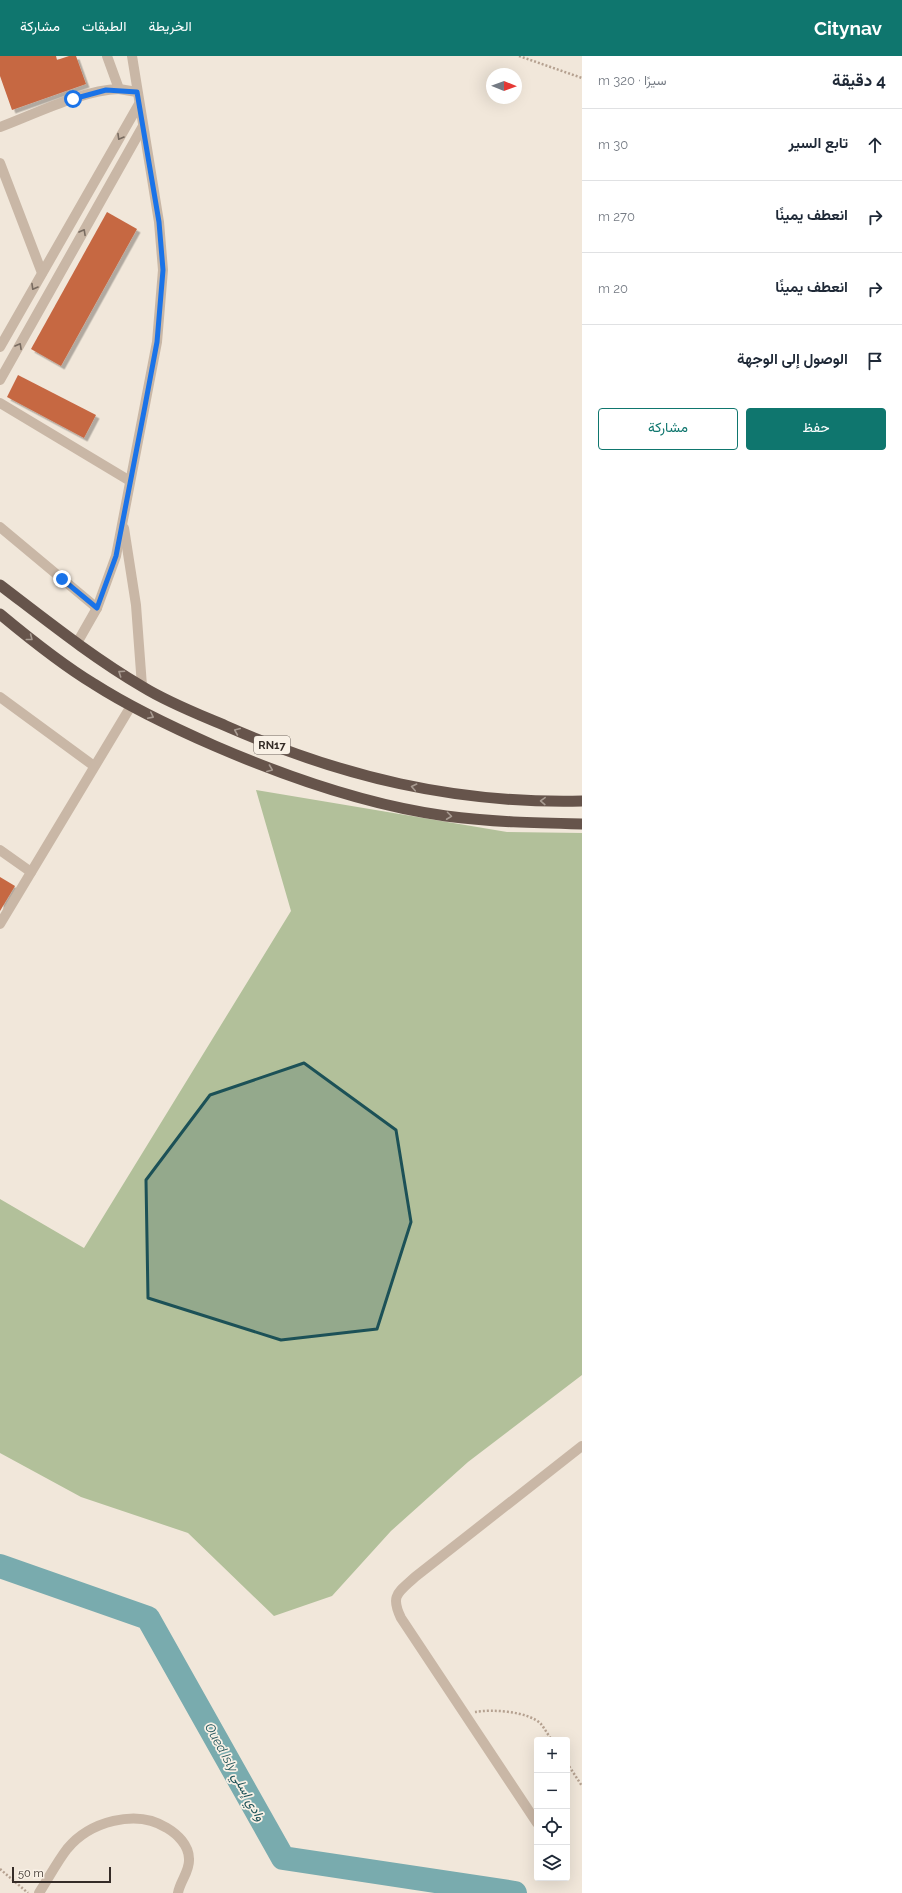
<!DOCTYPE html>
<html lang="ar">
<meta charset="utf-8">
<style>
:root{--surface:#fff;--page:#f6f6f7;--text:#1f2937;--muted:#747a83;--line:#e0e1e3;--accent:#0f766e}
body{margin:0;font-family:Raleway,Vazirmatn,sans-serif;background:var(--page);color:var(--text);direction:rtl}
.controls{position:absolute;right:12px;bottom:12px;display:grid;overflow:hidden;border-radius:4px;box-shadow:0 4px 16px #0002}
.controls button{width:36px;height:36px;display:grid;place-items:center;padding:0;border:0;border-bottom:1px solid var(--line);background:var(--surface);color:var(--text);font:20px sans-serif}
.compass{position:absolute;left:486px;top:12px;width:36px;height:36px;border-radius:50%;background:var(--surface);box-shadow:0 4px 16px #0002;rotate:91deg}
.scale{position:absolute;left:12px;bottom:10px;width:99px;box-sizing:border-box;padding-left:4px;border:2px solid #352c27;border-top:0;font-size:11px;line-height:14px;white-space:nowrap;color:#352c27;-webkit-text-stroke:3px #f9f1e6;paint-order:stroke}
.stop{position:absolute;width:12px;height:12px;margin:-9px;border:3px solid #1a73e8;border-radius:50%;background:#fff}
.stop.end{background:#1a73e8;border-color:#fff;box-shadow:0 1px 4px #0008}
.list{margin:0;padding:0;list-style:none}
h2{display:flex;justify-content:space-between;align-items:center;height:52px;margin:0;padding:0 16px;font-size:17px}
h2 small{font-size:13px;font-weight:400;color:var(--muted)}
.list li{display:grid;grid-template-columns:26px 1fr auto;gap:12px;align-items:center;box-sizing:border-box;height:72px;padding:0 16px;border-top:1px solid var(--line)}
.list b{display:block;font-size:15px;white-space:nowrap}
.list em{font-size:13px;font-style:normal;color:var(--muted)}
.actions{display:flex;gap:8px;padding:12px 16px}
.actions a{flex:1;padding:9px 0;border:1px solid var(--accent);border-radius:4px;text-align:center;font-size:14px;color:var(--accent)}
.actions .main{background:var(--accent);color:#fff}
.icon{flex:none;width:22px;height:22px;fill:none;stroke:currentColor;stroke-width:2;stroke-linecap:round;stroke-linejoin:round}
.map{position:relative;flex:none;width:582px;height:1837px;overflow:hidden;direction:ltr}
header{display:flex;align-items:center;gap:24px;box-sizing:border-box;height:56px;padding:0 20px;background:var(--accent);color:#fff}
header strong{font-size:19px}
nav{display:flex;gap:22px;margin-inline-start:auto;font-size:14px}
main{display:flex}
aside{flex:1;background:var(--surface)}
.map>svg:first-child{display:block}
.green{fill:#b2c09a}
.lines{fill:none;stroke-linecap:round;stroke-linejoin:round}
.river{stroke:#79abae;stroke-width:24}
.building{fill:#c66743;filter:url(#shadow)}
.path{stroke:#b5a190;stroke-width:2.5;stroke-dasharray:2 2;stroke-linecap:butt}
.minor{stroke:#c9b7a6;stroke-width:10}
.trunk{stroke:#66544b;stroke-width:11}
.oneway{stroke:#786b60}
.oneway2{stroke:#a89b91}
.route{stroke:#1a73e8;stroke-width:5}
.marked{fill:#1c5157;fill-opacity:0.2;stroke:#1c5157;stroke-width:3;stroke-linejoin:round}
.labels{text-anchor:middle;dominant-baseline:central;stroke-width:3.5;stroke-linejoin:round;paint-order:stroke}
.shield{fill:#f9f1e6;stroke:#706760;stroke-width:1}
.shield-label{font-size:11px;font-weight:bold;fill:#352c27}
.water-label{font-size:13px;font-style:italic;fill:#1c5157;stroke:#f9f1e6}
</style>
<header>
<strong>Citynav</strong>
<nav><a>الخريطة</a><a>الطبقات</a><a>مشاركة</a></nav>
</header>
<main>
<aside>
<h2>4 دقيقة<small>سيرًا · 320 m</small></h2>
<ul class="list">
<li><svg class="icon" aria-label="ahead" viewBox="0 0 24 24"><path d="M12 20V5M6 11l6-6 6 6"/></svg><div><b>تابع السير</b></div><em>30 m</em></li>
<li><svg class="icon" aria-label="right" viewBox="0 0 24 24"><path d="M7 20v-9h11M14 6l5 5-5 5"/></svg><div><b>انعطف يمينًا</b></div><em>270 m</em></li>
<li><svg class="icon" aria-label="right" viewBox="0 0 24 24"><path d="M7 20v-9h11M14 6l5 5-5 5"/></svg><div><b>انعطف يمينًا</b></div><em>20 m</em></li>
<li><svg class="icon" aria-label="arrive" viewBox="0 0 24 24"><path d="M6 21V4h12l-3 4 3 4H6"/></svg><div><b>الوصول إلى الوجهة</b></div></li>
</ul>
<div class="actions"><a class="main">حفظ</a><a>مشاركة</a></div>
</aside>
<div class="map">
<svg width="582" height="1837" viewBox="0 0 582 1837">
<defs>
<filter id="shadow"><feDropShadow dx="3.5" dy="3.5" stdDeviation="0" flood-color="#0004"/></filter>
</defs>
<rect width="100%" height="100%" fill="#f1e7da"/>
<polygon class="green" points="256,734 507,776 582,777 582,1319 468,1406 391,1475 332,1540 274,1560 188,1477 81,1441 0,1397 0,1143 84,1192 291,855"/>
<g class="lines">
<polyline class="river" points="0,1510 148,1562 283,1802 515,1837"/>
</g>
<g class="building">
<polygon points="0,0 56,0 57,4 69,0 76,0 86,28 12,54 0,20"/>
<polygon points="107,156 137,173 61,310 31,293"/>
<polygon points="18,319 96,359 84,382 7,341"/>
<polygon points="0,821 15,830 0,855"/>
</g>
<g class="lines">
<g class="path">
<polyline points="519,0 582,22"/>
<path d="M 475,1656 C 492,1653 528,1655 541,1668 C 545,1673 548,1679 552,1684"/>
<polyline points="567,1707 582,1730"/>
<polyline points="0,1813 28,1837"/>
</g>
<g class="minor">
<polyline points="107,0 119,33 137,36"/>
<path d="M 0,71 C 35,58 82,34 119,33"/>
<polyline points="0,107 42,217"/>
<polyline points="0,291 139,48"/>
<polyline points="0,324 143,70"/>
<polyline points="0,347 130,425"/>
<polyline points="0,471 97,552"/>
<polyline points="124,472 136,549 142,630"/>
<polyline points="77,587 97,552 116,500 157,286 163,214 159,166 132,0"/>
<polyline points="0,641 94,710"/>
<polyline points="0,794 31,816"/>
<polyline points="0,868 131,650"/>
<path d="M 537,1767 L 401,1562 C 390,1539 398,1537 415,1521 L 582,1390"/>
<path d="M 39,1837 C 48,1823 57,1806 67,1793 C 89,1766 136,1752 167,1772 C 177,1778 189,1789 189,1803 C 190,1815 180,1825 178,1837"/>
</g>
<g class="trunk">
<path d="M 0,529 C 46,564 92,601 143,631 C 169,647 198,658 226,670 C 342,721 455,748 582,745"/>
<path d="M 0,558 C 30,583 61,608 94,628 C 133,653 174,672 215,690 C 289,722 366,749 446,760 C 491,766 536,767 582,768"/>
</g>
</g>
<defs><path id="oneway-chevron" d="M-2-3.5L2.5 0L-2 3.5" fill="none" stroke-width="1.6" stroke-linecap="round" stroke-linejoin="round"/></defs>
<g class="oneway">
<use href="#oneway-chevron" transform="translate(120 81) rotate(120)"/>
<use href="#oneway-chevron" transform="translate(83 176) rotate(-61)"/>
<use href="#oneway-chevron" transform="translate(34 231) rotate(120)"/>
<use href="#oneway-chevron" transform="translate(19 290) rotate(-61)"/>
</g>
<g class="oneway2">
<use href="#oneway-chevron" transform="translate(30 582) rotate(38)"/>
<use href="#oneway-chevron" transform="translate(121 617) rotate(-146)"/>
<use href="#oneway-chevron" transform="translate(151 660) rotate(27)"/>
<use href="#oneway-chevron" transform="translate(237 675) rotate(-157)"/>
<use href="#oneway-chevron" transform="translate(270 713) rotate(21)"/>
<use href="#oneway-chevron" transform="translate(414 731) rotate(-168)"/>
<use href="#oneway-chevron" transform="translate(543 745) rotate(-178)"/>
<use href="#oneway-chevron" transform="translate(449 760) rotate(7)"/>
</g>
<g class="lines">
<polyline class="route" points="62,523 97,552 116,500 145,350 157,286 163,214 159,166 137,36 106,34 73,43"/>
</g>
<path class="marked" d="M 304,1007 L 396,1074 L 411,1166 L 377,1273 L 281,1284 L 148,1242 L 146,1124 L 210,1039 Z"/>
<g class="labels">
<rect class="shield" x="254" y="680" width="36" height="18" rx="3"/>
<g class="shield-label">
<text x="272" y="689">RN17</text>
</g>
<g class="water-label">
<text transform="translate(235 1716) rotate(61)">Oued Isly وادي إسلي</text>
</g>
</g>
</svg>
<div class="controls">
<button>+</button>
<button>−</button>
<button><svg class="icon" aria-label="locate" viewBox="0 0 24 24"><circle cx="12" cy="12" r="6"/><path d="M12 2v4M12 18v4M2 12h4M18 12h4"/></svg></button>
<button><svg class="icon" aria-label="layers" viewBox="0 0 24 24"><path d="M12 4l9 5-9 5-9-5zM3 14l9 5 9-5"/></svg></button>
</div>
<svg class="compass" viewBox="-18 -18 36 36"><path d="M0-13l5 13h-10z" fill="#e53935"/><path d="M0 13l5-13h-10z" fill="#747a83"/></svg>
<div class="scale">50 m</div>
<div class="stop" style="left:73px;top:43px"></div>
<div class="stop end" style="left:62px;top:523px"></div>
</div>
</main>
